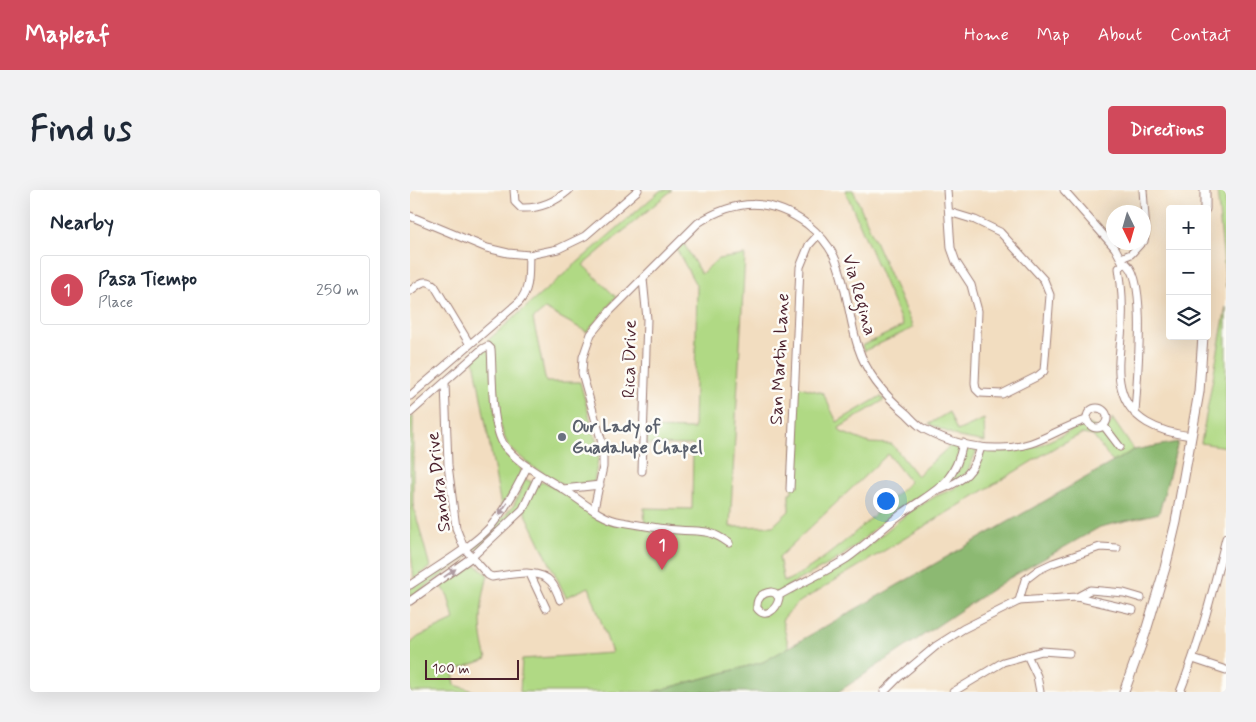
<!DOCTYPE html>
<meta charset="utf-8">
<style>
:root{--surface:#fff;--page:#f2f2f3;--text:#1f2937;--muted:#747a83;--line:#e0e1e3;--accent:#d1495b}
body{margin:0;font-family:Mynerve,sans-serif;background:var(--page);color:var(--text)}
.controls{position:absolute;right:15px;top:15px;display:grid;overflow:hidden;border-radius:5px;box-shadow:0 5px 20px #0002}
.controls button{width:45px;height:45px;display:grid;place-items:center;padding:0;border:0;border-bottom:1px solid var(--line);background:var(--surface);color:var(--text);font:25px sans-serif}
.compass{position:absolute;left:696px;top:15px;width:45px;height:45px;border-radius:50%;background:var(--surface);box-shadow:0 5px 20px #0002;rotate:175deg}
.scale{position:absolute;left:15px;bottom:12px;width:94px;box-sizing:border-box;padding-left:5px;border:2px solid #4a1f2b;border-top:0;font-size:14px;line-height:18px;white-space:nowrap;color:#4a1f2b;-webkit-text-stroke:4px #fdfcf7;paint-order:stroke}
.you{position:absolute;left:475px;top:310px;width:18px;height:18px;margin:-12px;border:4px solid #fff;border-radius:50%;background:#1a73e8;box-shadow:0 0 0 8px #1a73e833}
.badge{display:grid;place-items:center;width:32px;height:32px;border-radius:50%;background:var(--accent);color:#fff;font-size:16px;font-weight:700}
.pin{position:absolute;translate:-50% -41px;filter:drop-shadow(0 1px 2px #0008)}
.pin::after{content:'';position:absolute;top:26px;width:18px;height:15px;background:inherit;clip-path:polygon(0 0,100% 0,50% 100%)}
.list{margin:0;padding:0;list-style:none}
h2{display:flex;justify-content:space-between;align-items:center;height:65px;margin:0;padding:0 20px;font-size:21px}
h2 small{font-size:16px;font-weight:400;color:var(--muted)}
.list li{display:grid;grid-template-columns:32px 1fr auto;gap:15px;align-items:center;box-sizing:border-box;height:70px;margin:0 10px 10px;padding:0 10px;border:1px solid var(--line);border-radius:5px}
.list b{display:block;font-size:19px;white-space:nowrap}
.list p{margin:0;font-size:16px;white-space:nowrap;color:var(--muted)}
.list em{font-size:16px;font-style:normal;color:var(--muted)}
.icon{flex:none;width:28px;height:28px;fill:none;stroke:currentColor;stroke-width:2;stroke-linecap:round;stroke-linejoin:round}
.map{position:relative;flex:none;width:816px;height:502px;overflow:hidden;border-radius:5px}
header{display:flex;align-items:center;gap:30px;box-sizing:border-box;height:70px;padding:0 25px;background:var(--accent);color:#fff}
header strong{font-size:24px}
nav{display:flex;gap:28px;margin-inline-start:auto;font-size:18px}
.intro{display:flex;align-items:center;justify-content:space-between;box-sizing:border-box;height:120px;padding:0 30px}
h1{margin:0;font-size:35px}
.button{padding:12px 22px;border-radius:5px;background:var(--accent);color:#fff;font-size:18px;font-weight:700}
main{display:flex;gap:30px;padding:0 30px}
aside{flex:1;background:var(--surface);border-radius:5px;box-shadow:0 5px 20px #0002}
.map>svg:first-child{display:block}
.green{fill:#b0d984;stroke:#7d7c58;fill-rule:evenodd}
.forest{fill:#8cb972;stroke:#6b6c4e}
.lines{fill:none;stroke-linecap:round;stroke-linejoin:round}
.minor-casing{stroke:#9e7e76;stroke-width:9}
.tertiary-casing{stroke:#9e7e76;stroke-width:11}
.minor{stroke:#fff;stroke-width:7}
.tertiary{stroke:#fff;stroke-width:9}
.oneway{fill:#ae9aa0}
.worship-dot{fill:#6b7280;stroke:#fdfcf7;stroke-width:2}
.labels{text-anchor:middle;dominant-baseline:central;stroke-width:5;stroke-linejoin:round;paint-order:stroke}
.street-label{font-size:18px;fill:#4a1f2b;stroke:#fdfcf7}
.worship-label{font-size:18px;font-weight:bold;fill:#5b616d;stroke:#fdfcf7;text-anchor:start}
</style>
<header>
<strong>Mapleaf</strong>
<nav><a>Home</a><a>Map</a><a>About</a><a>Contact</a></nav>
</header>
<div class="intro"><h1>Find us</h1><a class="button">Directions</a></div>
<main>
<aside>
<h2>Nearby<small></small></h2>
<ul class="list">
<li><span class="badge">1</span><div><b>Pasa Tiempo</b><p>Place</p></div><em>250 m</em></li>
</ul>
</aside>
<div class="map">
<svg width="816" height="502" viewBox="0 0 816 502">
<rect width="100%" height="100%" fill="#fdfcf7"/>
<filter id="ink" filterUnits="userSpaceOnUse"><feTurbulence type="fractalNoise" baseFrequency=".02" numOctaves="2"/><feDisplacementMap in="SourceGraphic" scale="10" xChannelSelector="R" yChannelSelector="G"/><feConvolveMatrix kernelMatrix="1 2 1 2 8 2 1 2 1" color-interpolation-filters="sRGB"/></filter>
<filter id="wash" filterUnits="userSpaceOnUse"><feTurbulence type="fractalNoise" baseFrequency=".0096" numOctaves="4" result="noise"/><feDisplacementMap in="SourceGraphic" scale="20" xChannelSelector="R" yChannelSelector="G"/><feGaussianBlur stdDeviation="1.12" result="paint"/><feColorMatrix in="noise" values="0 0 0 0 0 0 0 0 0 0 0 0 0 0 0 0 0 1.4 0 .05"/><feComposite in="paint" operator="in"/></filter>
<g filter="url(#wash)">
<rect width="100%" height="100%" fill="#f2ddc0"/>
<g class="green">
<polygon points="251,0 262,0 173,75 206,107 177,142 135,119 123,129 136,192 170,192 187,254 189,264 184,292 155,296 120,275 99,257 93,244 89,228 82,158 77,151"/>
<polygon points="435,0 443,0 503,138 454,161 452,156 493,136"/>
<polygon points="807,0 816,0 816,97"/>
<path d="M 273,52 L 291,84 L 308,69 L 335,65 L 320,337 L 363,336 L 379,321 L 379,303 L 382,302 L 387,196 L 413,203 L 427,232 L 471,206 L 474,210 L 429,238 L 431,242 L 459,253 L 482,254 L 507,286 L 542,254 L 551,257 C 538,301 517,298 485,321 C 465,337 448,356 426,370 C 410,380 392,387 376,397 L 379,404 L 404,389 L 440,371 L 498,323 L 526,306 L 543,299 L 558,289 L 567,278 L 575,259 L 598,261 L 626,257 L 677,233 L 685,237 L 696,238 L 702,232 L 702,228 L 724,260 L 703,272 L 683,246 L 672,244 L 649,255 L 386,414 L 372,430 L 379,458 L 353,472 L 243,502 L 110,502 L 112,469 L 202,463 L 179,397 L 156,407 L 114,320 L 127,293 L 135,292 L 192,328 L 235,338 L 234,318 L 282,319 L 283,255 L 235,254 L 236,238 L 284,239 L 287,97 L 266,58 ZM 478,264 L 500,292 C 461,327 422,369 374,392 L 369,367 Z"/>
<polygon points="816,117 816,257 791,253"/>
<polygon points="77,159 80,161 87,246 93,259 112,280 105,297 91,316 64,170 69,163"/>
<polygon points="539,222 547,241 574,229 575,252 549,247 519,234"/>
<polygon points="3,226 3,314 20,377 4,389 0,354 0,229"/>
<path d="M 558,258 L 567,260 L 557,283 L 533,297 C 540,290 548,283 552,274 C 554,268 554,263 558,258 Z"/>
<polygon points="115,289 122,292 110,318 65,361 61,357 79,343 104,315"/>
<polygon points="53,362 57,367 0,408 0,399"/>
<path d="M 59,372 L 66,375 L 78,385 C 70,416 68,438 77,469 L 43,481 L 45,495 L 67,502 L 0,502 L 0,454 L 8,447 L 44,430 L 38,406 L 30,393 Z"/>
</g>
<polygon class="forest" points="768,252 749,323 690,337 596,390 428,502 243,502 353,472 724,260"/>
</g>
<g filter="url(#ink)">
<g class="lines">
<g class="minor-casing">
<g id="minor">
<path d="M 104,0 L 105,12 L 111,18 C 130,19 145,12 159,0"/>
<polyline points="537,0 541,58 546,72 561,95 568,121 565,193 566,199 570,203 592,204 628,186 634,181 640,105 634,90 590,42 565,30 539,22"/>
<polyline points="654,0 705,58 713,73"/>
<polyline points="733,0 736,41 734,51"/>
<polyline points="0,26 77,58 98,63 119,65 148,59 175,46 228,0"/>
<polyline points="711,68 721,64 732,52"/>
<path d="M 0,101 C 8,95 15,87 24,95 L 59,153"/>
<path d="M 35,193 L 38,275 L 46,338 L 54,358 L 78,385 L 82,387 C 99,385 129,377 141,392 C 145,397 148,404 150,410"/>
<path d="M 0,206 L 109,112 C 121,98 118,82 119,65"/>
<circle cx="687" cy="228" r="10"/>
<path d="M 0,223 L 72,159 L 78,156 L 81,159 C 83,184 80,241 97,259 C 113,277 136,288 156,301 C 173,312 191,329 212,332 C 230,335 250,339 268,340 C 292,342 297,338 319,353"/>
<path d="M 725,224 C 726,198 739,85 715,73 L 709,78 C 712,97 713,116 712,135 C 711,155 706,177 711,197 C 719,231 749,242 781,246"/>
<polyline points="694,236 710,257"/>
<polyline points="232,281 237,129 233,89"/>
<polyline points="153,299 190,295"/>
<polyline points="380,299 390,77 399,55 408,45"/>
<path d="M 530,300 C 555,290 564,282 571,257"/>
<path d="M 184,319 L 193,277 L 193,264 L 191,249 L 172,183 L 173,167 L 181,144 L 200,121 L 288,33 C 326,9 360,7 397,34 C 407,42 418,54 424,66 C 436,91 439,129 448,157 C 457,185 475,206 497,224 C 502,229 508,236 514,239 C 537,251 565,259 591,258 C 627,258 645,239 676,230"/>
<polyline points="120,384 136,418"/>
<path d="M 0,395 C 24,379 62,357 81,336 C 96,318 107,298 117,277"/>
<path d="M 361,402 L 365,403 L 369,408 C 367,419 355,430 347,418 C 346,408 352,403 361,402 Z"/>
<path d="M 368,406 C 390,393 414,383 436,369 C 455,356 471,339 490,325 C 522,301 544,298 553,253"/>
<polyline points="667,407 723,420"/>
<polyline points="0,411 62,367 113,319 129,285"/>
<polyline points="609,411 615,390 628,380 643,373 690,357 707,358"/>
<polyline points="617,465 627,486 630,502"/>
<polyline points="783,469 816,480"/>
<polyline points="474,502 489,487 526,456 553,439 609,411 667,407 680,400 714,403 731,408"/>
<polyline points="543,502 593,472 632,461 659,463"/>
<path d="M 770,502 C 790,452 803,400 816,348"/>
</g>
</g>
<g class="tertiary-casing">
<g id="tertiary">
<polyline points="795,0 795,19"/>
<polyline points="714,502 735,444 755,378 766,332 789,202 793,146"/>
</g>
</g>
<use href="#minor" class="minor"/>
<use href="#tertiary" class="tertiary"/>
</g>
<defs><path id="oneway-solid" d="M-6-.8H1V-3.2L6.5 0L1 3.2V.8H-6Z" transform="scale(1.25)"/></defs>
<g class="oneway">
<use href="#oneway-solid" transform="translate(93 319) rotate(124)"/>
<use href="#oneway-solid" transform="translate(40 383) rotate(-35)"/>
</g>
</g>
<circle class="worship-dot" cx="152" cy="247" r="5"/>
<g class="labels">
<g class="street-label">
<text transform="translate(449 105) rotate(74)">Via Regina</text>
<text transform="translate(220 169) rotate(-89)">Rica Drive</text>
<text transform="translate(370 169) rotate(-87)">San Martin Lane</text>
<text transform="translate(29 292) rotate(-97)">Sandra Drive</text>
</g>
<g class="worship-label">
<text x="162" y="237">Our Lady of<tspan x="162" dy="21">Guadalupe Chapel</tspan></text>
</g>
</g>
</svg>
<div class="controls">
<button>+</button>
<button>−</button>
<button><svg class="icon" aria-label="layers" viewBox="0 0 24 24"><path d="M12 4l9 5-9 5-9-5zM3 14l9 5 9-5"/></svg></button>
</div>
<svg class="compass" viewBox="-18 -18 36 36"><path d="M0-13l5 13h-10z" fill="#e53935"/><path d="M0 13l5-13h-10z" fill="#747a83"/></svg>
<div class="scale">100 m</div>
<div class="you"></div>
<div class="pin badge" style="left:252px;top:380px">1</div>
</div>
</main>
